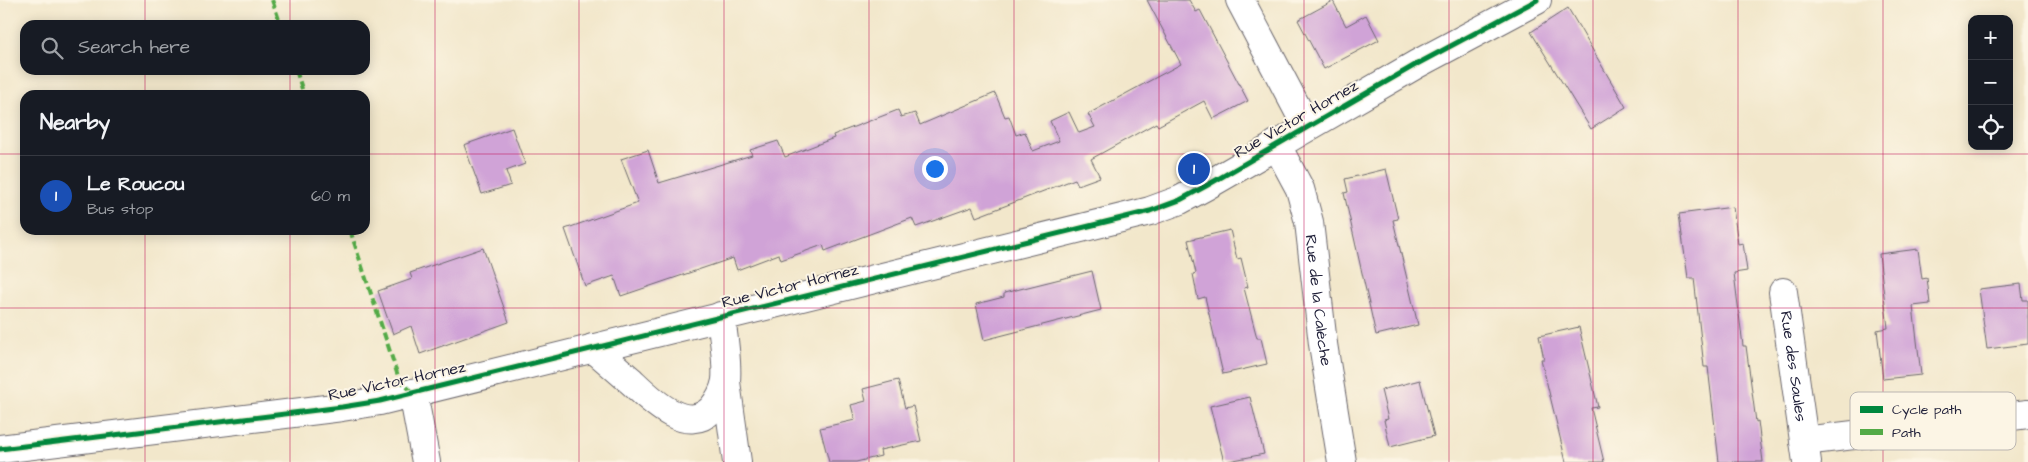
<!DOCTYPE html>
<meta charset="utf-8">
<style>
:root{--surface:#171b24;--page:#242831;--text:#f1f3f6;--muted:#9ea1a6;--line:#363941;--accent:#d93025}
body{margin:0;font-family:"Architects Daughter",sans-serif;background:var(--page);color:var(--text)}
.controls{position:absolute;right:15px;top:15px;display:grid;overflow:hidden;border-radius:10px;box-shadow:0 2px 12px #0003}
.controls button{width:45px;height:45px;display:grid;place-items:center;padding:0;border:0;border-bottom:1px solid var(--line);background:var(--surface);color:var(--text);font:25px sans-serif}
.you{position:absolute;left:934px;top:168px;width:18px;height:18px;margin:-12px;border:4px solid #fff;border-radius:50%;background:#1a73e8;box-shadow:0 0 0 8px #1a73e833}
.badge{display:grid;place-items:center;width:32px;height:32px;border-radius:50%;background:var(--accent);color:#fff;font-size:16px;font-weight:700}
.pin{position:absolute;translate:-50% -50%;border:2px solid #fff;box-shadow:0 1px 5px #0006}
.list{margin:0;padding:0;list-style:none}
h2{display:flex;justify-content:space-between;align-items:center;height:65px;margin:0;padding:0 20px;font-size:21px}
h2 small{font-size:16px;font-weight:400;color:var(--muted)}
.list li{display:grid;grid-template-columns:32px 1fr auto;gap:15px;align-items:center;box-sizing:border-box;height:80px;padding:0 20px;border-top:1px solid var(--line)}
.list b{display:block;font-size:19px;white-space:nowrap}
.list p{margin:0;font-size:16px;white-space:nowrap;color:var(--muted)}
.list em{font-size:16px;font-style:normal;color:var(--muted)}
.icon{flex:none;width:28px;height:28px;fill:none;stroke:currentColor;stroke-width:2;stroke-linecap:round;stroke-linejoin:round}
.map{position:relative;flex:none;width:2028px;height:462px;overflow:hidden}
.search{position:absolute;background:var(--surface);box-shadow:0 2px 12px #0003;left:20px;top:20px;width:350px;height:55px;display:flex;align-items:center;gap:12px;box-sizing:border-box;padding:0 18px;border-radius:15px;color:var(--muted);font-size:19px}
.panel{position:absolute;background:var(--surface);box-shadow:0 2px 12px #0003;left:20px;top:90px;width:350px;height:145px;border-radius:15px}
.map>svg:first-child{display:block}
.building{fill:#d0a3d7}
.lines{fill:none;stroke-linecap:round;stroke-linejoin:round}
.minor-casing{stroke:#6b676d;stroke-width:30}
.minor{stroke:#fff;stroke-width:28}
.quiet{stroke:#53aa46;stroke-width:4;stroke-dasharray:8 4;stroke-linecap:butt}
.cycleway-casing{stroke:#fcf5e5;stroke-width:8}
.cycleway{stroke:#00873e;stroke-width:5}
.grid{fill:none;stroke:#c2185b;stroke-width:1;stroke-opacity:0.55}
.labels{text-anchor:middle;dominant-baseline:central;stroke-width:4;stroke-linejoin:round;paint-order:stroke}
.street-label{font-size:16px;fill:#22223b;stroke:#fcf5e5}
.key{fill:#fcf5e5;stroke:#bbb6b2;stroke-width:1}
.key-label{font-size:14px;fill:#22223b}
</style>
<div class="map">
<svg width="2028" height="462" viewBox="0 0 2028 462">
<rect width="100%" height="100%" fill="#fcf5e5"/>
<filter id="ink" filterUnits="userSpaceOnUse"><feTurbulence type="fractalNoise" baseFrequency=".02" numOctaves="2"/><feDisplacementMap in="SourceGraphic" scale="10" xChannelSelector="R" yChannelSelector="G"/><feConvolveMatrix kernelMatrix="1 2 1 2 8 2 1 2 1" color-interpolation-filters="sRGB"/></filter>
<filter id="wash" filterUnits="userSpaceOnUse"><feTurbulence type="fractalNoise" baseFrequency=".0096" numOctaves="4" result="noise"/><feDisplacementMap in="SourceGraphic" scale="20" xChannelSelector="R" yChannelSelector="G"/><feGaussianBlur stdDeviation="1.12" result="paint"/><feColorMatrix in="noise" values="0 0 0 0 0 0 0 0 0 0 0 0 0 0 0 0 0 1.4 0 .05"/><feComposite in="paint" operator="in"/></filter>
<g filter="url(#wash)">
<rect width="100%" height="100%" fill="#f2e7cb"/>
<g id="blocks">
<g class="building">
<polygon points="1147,0 1189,0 1196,12 1200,10 1248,101 1213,119 1204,101 1158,126 1156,123 1091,159 1100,177 1078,185 1075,179 976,217 972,207 916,227 912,218 825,251 823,245 781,260 779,254 737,270 733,258 621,296 614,276 585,286 565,229 638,203 621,159 648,150 659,183 752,155 750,150 778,141 785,157 834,138 833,135 898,110 901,117 915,113 920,125 995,93 1005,117 1009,116 1016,135 1025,132 1033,151 1059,141 1050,121 1069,112 1079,133 1095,127 1088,114 1181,64"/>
<polygon points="1333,1 1346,26 1366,15 1379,40 1324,69 1298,20"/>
<polygon points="1568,8 1626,107 1591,129 1531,32"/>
<polygon points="512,128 525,164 506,171 511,185 482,194 464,145"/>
<polygon points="1386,169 1398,219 1393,220 1418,325 1376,335 1344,193 1348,192 1345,179"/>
<polygon points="1733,207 1738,244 1743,243 1747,271 1734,273 1743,346 1746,346 1756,422 1758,421 1763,462 1719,462 1708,367 1704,367 1694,278 1688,278 1679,214"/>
<polygon points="1230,230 1237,259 1241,258 1248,287 1244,288 1257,338 1261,338 1267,364 1223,374 1205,297 1198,299 1193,274 1196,273 1188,240"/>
<polygon points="483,248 509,322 420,354 411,326 393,334 378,291 412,279 410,273"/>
<polygon points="1918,249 1922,279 1927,278 1930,304 1913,306 1921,375 1883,379 1877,330 1888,328 1879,254"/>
<polygon points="1092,271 1101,310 984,340 976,304 1004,297 1004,293"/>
<polygon points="2021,284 2023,300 2028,300 2028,344 1987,349 1979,289"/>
<polygon points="1579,327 1598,407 1591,408 1604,462 1566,462 1541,359 1544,359 1539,336"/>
<polygon points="898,380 905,408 913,406 921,441 880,450 881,456 856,462 829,462 820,428 855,420 851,405 866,401 863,389"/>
<polygon points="1420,380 1434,436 1390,447 1384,420 1388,419 1381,390"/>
<polygon points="1250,397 1264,454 1224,462 1210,406"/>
</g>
</g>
</g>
<g filter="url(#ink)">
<use href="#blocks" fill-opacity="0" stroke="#6b676d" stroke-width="1"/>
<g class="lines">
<g class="minor-casing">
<g id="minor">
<polyline points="1240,0 1307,127"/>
<path id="s1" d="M 1276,144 L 1300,189 L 1309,222 L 1323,344 L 1342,462"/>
<path id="s2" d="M 1783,292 L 1807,462"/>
<path d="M 593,348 C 606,359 618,370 631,381 C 650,399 686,436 712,409 C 718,402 724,391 726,381 C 728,360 723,337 721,316"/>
<polyline points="726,382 737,462"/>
<polyline points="413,393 426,462"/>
<polyline points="1804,441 2028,414"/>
<polyline points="0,449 342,407 380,401 1150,211 1180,200 1206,186 1417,64 1537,0"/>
</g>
</g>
<use href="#minor" class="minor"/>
<g class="quiet">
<polyline points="272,0 281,25"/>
<polyline points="296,70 304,95"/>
<polyline points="350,230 399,379 413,393"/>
</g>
<g class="cycleway-casing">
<polyline id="cycleway" points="0,449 342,407 380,401 1150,211 1180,200 1206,186 1417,64 1537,0"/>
</g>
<use href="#cycleway" class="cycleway"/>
</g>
</g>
<path class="grid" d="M 145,0 L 145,25M 290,0 L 290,25M 435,0 L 435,462M 579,0 L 579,462M 724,0 L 724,462M 869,0 L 869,462M 1014,0 L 1014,462M 1159,0 L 1159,462M 1304,0 L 1304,462M 1449,0 L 1449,462M 1593,0 L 1593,462M 1738,0 L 1738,462M 1883,0 L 1883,462M 145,70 L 145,95M 290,70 L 290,95M 0,154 L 25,154M 365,154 L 2028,154M 145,230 L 145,462M 290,230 L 290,462M 0,308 L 2028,308"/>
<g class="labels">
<g class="street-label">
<text transform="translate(1296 119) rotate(-30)">Rue Victor Hornez</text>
<text transform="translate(790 286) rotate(-14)">Rue Victor Hornez</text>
<text stroke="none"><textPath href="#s1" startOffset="164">Rue de la Calèche</textPath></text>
<text stroke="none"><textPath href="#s2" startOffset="75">Rue des Saules</textPath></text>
<text transform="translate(397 381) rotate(-12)">Rue Victor Hornez</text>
</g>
</g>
<rect x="1850" y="392" width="166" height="58" rx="8" class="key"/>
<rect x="1860" y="406" width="23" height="7" fill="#00873e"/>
<rect x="1860" y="429" width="23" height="6" fill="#53aa46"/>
<g class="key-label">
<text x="1892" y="414">Cycle path</text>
<text x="1892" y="437">Path</text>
</g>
</svg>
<div class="controls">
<button>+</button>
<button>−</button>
<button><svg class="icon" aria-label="locate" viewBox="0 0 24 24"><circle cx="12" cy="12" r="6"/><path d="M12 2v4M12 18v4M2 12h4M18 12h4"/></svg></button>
</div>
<div class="you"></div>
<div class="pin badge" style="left:1194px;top:169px;background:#1a4fb4">1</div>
<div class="search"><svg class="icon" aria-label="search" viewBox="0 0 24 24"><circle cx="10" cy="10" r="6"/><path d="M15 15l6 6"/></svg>Search here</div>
<section class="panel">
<h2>Nearby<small></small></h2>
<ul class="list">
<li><span class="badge" style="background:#1a4fb4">1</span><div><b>Le Roucou</b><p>Bus stop</p></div><em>60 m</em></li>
</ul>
</section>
</div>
